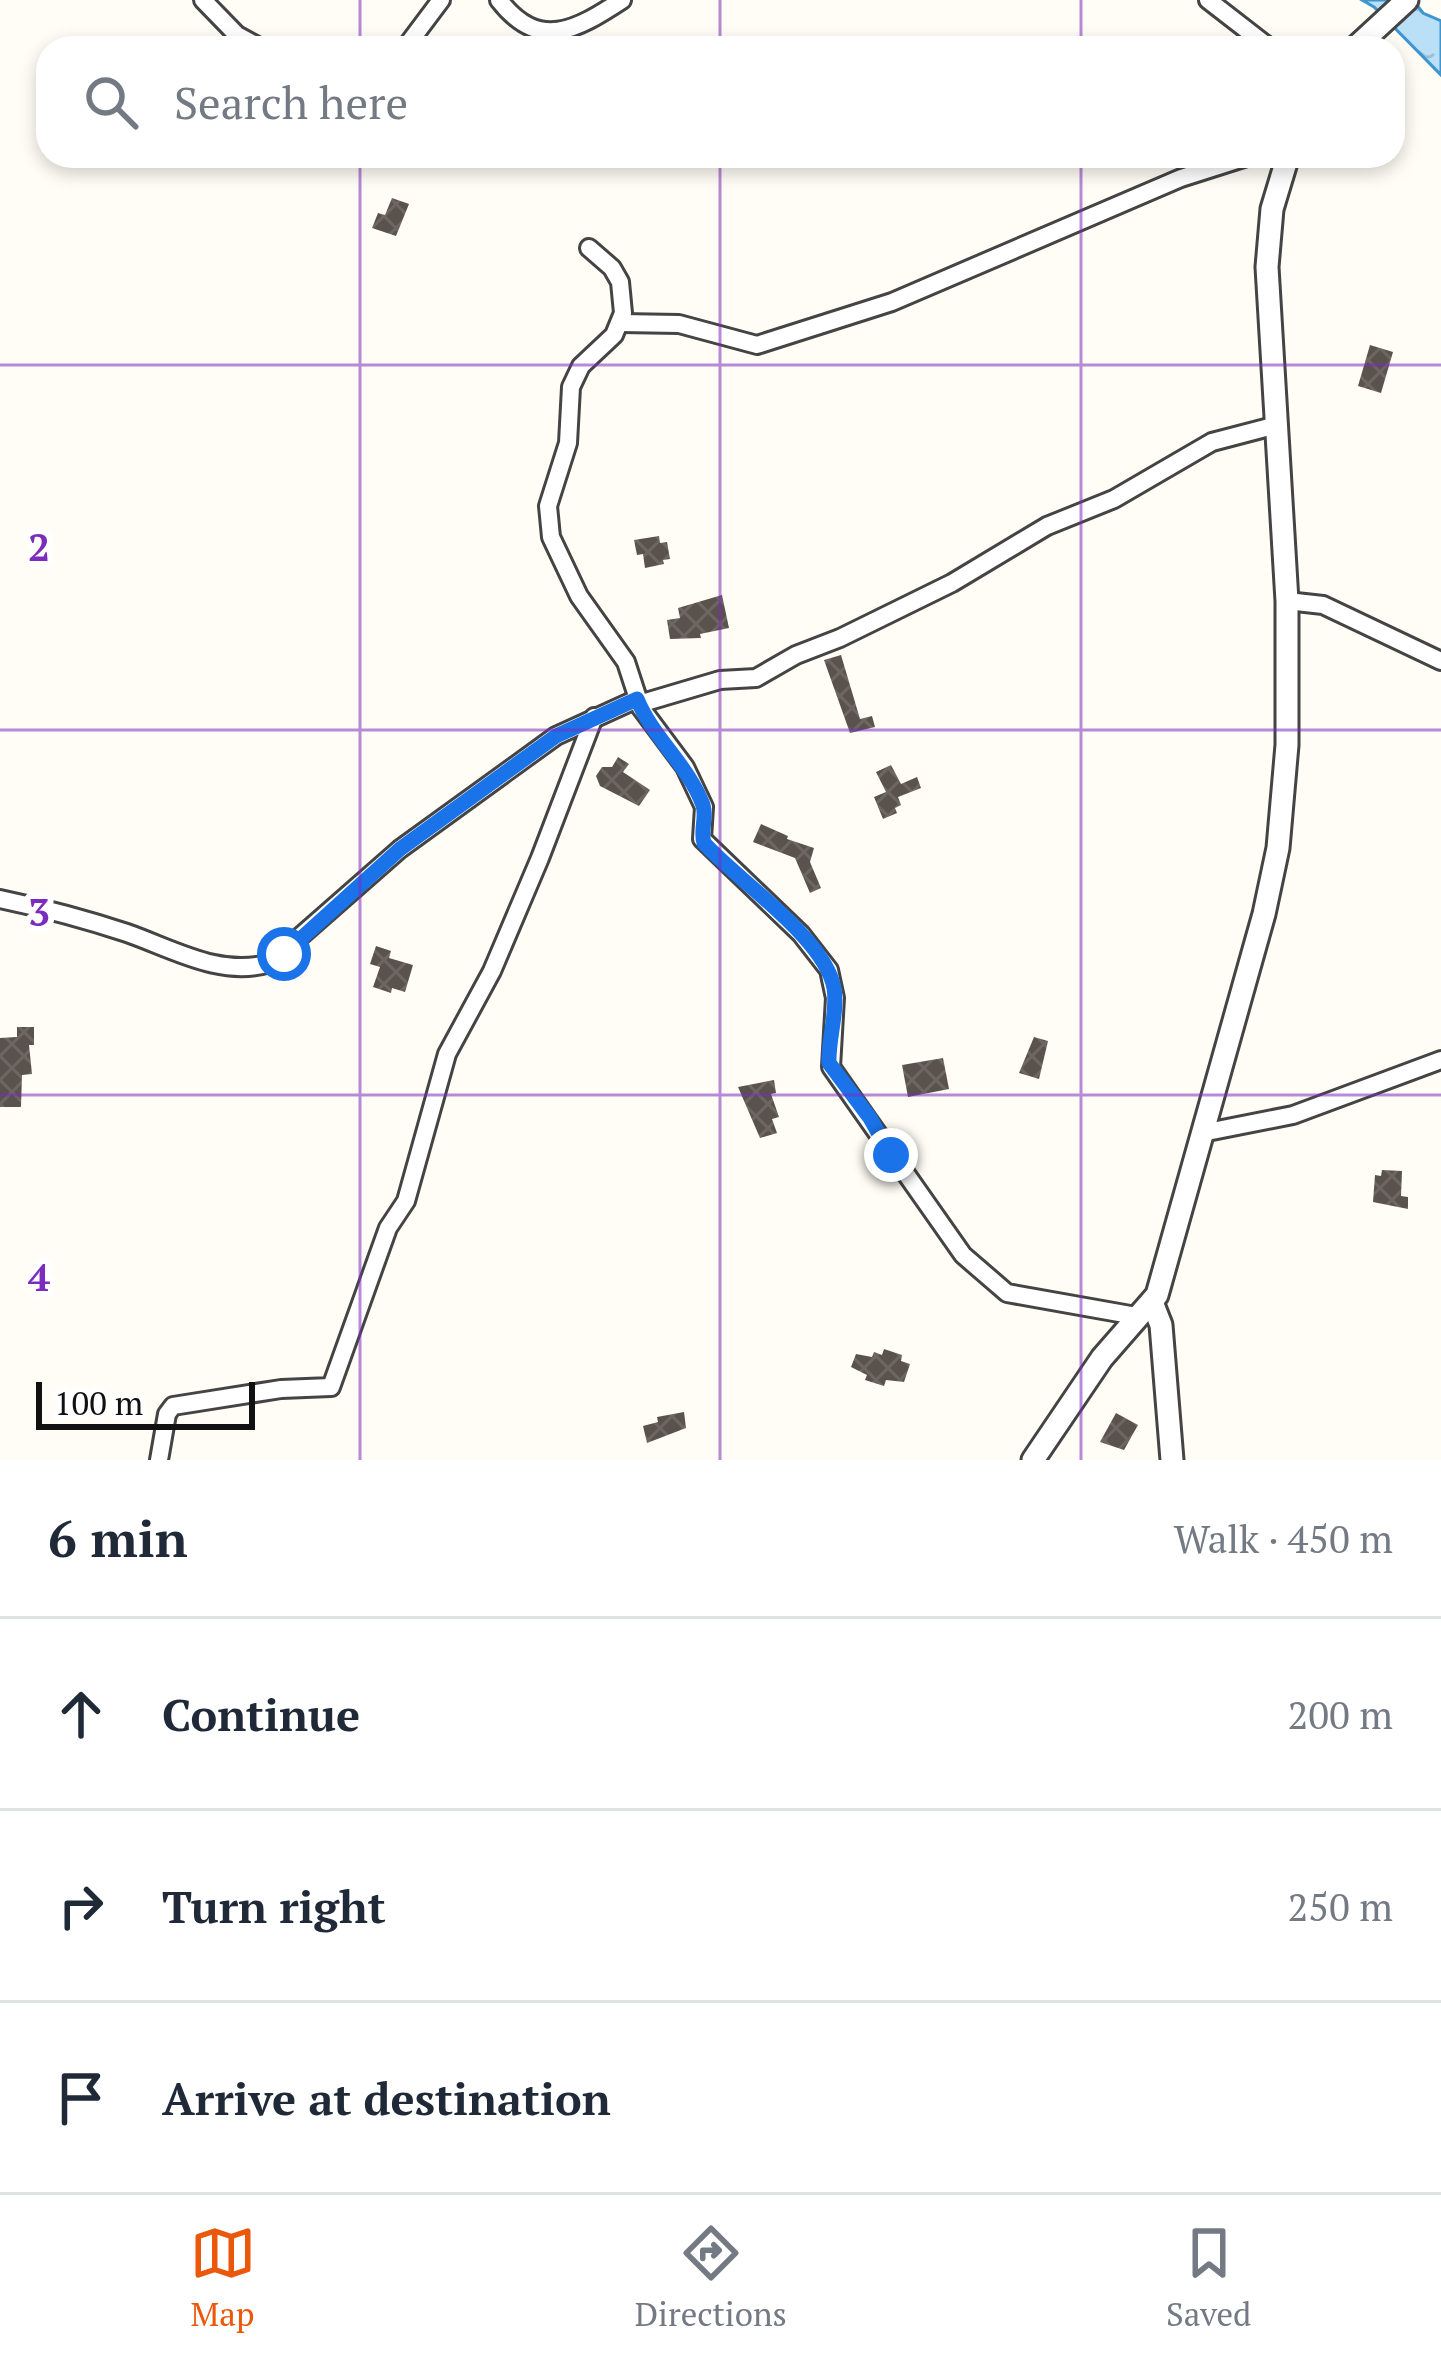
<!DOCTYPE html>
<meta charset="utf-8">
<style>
:root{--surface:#fff;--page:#f6f6f7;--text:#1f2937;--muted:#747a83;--line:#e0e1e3;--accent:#ea580c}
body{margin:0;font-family:"PT Serif",serif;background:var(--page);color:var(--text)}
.scale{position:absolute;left:36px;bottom:30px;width:219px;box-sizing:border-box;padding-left:12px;border:6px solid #111;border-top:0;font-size:33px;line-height:42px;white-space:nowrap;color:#111;-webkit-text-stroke:9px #fff;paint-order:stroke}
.stop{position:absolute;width:36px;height:36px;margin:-27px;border:9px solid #1a73e8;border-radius:50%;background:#fff}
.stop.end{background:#1a73e8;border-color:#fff;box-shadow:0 3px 12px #0008}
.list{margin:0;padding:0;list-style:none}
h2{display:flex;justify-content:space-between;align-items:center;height:156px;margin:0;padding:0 48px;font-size:51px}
h2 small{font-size:39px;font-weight:400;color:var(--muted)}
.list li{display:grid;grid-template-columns:78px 1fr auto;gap:36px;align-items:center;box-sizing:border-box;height:192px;padding:0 48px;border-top:3px solid var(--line)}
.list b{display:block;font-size:45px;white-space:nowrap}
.list em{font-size:39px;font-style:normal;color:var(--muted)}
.icon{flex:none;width:66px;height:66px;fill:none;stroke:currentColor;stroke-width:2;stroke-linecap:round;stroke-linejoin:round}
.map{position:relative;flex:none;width:1441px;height:1460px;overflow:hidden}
.search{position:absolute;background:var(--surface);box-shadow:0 6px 18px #0003;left:36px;right:36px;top:36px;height:132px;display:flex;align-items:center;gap:30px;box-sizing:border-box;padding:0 42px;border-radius:36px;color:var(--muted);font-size:45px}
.sheet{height:732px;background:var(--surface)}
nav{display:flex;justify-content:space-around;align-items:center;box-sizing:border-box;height:168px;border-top:3px solid var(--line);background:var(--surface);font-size:33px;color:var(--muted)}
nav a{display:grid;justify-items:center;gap:6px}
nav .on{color:var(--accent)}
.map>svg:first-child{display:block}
.water{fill:url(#water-ripples);stroke:#3f96cf;stroke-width:3}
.building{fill:url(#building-cross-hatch)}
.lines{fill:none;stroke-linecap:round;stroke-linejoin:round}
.minor-casing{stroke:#444;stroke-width:22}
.tertiary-casing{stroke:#444;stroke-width:27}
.minor{stroke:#fff;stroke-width:16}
.tertiary{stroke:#fff;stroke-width:21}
.route{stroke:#1a73e8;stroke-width:15}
.grid{fill:none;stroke:#7b2cbf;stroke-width:3;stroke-opacity:0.55}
.grid-label{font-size:39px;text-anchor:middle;font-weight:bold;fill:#7b2cbf;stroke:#fff;stroke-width:12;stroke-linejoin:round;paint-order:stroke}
</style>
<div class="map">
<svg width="1441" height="1460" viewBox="0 0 1441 1460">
<defs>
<pattern id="water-ripples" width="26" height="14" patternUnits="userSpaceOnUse" patternTransform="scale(3)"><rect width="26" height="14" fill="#b9e0f7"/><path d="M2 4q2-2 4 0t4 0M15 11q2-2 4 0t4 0" fill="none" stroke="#9ebfd3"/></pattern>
<pattern id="building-cross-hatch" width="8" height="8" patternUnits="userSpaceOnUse" patternTransform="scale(3)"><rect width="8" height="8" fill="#5a524d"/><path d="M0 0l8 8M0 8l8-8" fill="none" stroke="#6d6662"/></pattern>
</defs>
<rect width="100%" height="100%" fill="#fffdf5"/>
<polygon class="water" points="1362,0 1413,0 1423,13 1441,21 1441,75 1374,7"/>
<g class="building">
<polygon points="392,198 409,204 396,236 372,228 378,213 385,215"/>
<polygon points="1370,345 1393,352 1381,393 1358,386"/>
<polygon points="659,536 660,543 667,542 670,559 663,560 664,564 645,568 643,554 637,555 634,540"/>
<polygon points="722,595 729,628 700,634 701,638 670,639 667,620 680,618 678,608"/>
<polygon points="841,655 860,719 872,716 875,727 850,733 824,660"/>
<polygon points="618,757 629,764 623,772 650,790 639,806 600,786 596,776 602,767 612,767"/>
<polygon points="891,765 901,784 917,777 921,788 898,797 901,805 895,808 897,813 883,819 874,797 886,792 876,772"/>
<polygon points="761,824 788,836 787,839 814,848 810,862 821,888 810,893 795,858 753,842"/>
<polygon points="376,946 391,951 389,958 413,965 405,992 392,988 391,993 373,987 380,967 370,964"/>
<polygon points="17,1027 34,1027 34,1045 29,1045 32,1074 22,1075 21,1107 0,1107 0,1038 17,1037"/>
<polygon points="1034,1037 1048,1041 1039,1079 1019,1073"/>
<polygon points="943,1058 949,1089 908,1097 902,1065"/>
<polygon points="774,1080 776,1093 771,1094 779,1117 772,1119 777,1133 760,1138 738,1087"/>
<polygon points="1382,1170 1402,1171 1401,1196 1408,1197 1408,1209 1373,1202 1375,1175 1381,1176"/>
<polygon points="884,1349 902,1355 901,1361 910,1364 904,1382 886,1380 884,1386 865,1380 867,1375 851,1367 856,1354 872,1357 874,1352 882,1355"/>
<polygon points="684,1412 686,1428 647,1443 643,1426 658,1422 657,1417"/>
<polygon points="1116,1413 1138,1425 1124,1450 1100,1442"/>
</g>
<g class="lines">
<g class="minor-casing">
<g id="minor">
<polyline points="203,0 237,35 261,48"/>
<path d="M 499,0 C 539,52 576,30 622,0"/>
<polyline points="1208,0 1270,48"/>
<polyline points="405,48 441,0"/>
<polyline points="589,248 612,268 620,282 623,313 614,335 581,366 571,387 568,443 548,506 551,537 579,596 626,662 641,708 685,767 704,807 702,839 801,934 829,970 835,998 831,1067 963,1255 1007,1293 1136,1316"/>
<polyline points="621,323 679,324 757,345 892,302 1181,178 1250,156"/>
<polyline points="1287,601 1323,605 1441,661"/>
<polyline points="639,704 720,680 756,678 796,655 840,638 952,583 1047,526 1114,499 1212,442 1277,425"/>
<path d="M 0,899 C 43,908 85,919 127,933 C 173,949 221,978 270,963 L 400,849 L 556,736 L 637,699"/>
<polyline points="1202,1133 1293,1115 1441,1060"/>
<polyline points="159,1460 167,1414 173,1406 281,1389 331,1387 388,1228 406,1201 447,1054 492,971 540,858 594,717"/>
</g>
</g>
<g class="tertiary-casing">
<g id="tertiary">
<polyline points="1355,48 1407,0"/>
<polyline points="1152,1302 1161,1325 1172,1460"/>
<polyline points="1033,1460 1102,1358 1157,1295 1264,914 1278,848 1287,745 1287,601 1267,267 1272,209 1288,156"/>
</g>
</g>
<use href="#minor" class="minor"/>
<use href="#tertiary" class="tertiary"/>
</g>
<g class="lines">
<path class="route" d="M 284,954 L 400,849 L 556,736 L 637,699 C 653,738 688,765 703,805 C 707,818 700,830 704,843 C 738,881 825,938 834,988 C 838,1012 828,1039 829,1063 L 870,1118 L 891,1155"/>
</g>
<path class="grid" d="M 360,0 L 360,48M 720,0 L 720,48M 1081,0 L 1081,48M 360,156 L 360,1460M 720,156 L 720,1460M 1081,156 L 1081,1460M 0,365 L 1441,365M 0,730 L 1441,730M 0,1095 L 1441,1095"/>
<g class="grid-label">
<text x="39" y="561">2</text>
<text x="39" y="926">3</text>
<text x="39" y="1291">4</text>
</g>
</svg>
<div class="scale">100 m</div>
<div class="stop" style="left:284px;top:954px"></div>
<div class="stop end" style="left:891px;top:1155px"></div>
<div class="search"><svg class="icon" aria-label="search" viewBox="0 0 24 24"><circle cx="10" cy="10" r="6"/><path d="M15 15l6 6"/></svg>Search here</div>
</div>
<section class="sheet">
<h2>6 min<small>Walk · 450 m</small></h2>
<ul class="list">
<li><svg class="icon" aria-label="ahead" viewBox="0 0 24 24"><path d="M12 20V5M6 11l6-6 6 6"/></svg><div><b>Continue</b></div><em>200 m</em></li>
<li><svg class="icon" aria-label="right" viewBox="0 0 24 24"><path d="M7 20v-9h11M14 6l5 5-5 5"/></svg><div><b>Turn right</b></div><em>250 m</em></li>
<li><svg class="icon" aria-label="arrive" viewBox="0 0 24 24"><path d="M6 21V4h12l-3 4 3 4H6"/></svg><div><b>Arrive at destination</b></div></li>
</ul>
</section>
<nav>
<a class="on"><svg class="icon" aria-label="map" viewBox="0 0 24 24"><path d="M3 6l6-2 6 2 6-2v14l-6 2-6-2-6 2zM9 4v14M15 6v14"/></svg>Map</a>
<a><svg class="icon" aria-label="directions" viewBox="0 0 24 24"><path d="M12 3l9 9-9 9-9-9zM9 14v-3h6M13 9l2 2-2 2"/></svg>Directions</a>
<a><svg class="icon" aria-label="saved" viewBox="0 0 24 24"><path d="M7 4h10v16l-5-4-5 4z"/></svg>Saved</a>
</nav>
